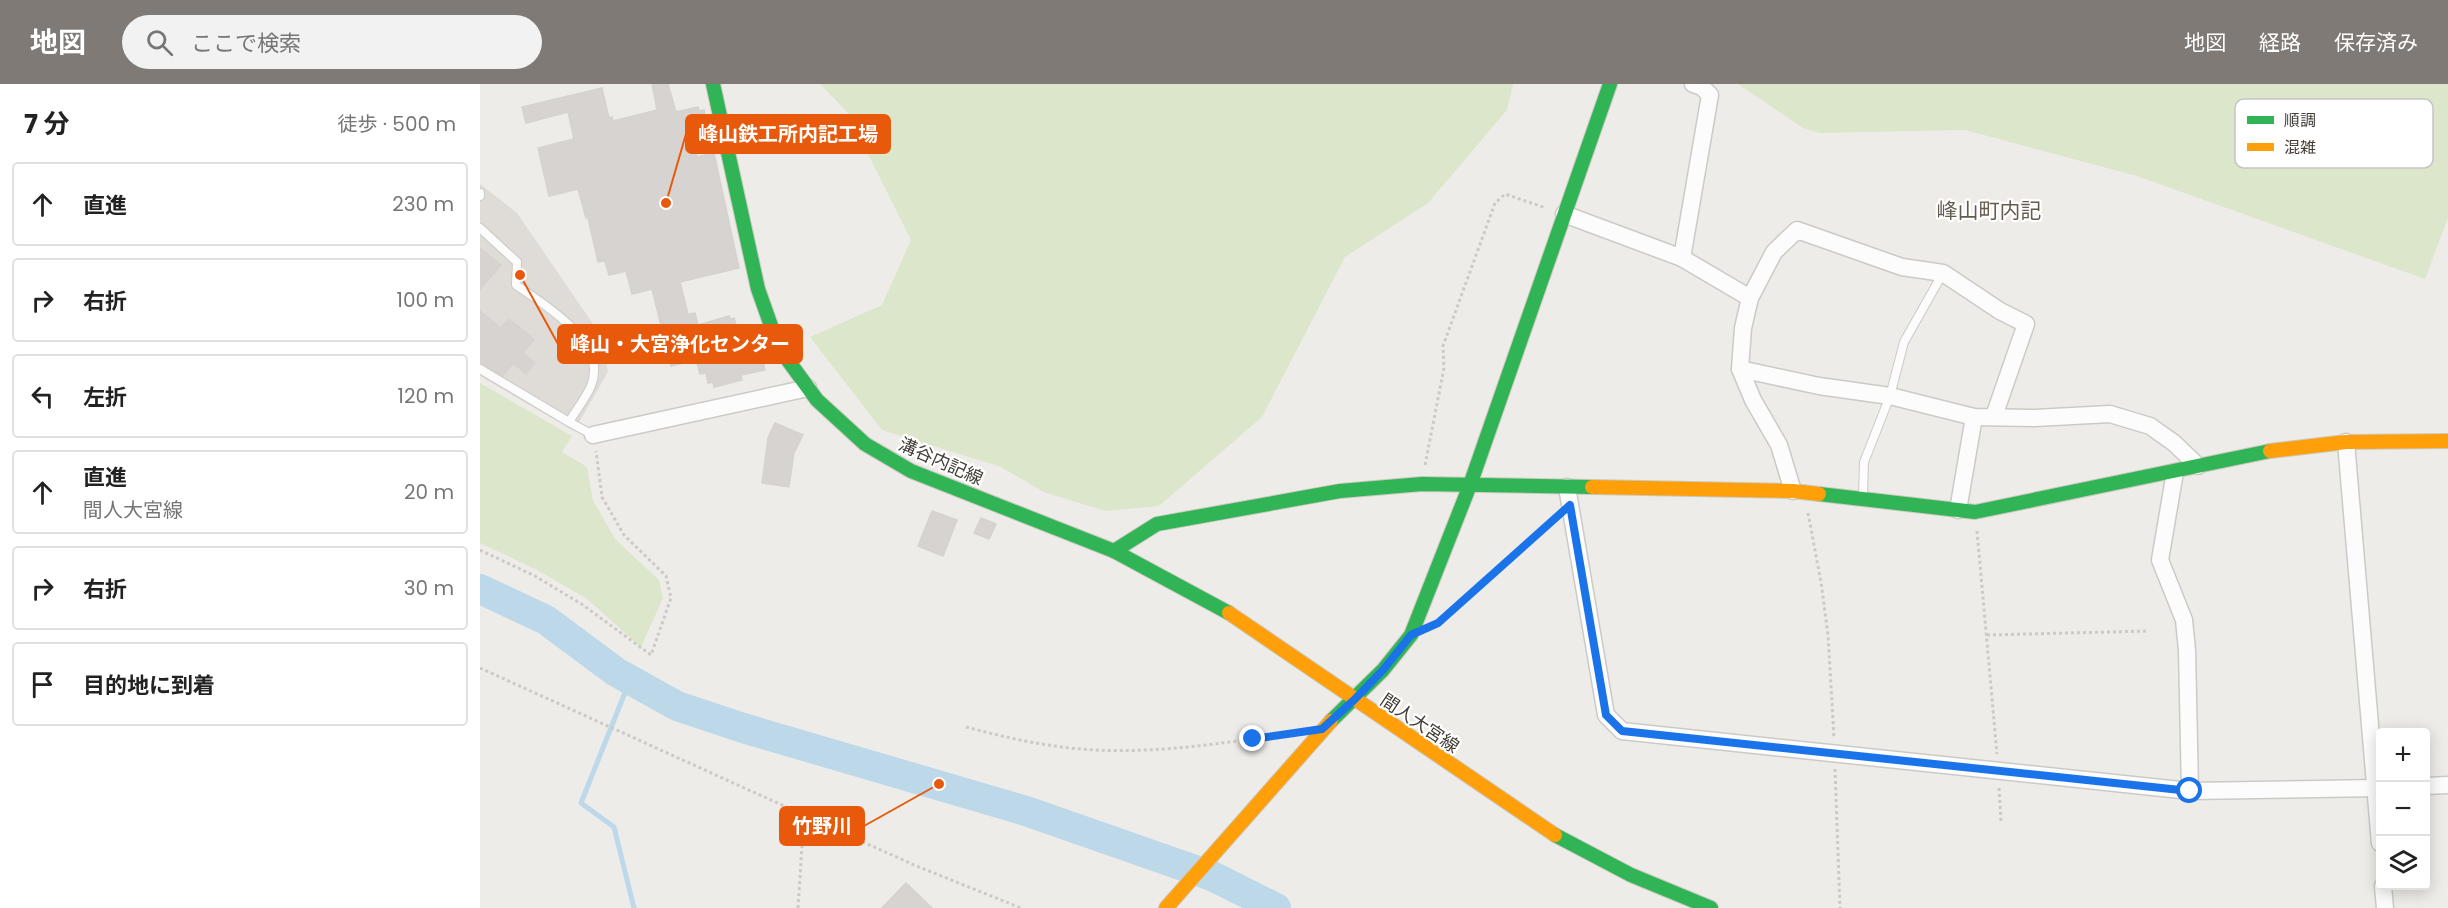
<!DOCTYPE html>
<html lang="ja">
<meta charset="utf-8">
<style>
:root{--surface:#fff;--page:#f2f2f2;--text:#222;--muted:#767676;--line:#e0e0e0;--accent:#7f7a75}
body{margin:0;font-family:Poppins,"Noto Sans JP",sans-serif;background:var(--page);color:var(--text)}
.controls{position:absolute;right:18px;bottom:18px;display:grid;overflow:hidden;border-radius:6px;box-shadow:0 3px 15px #0003}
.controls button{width:54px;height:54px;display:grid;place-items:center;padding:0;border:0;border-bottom:2px solid var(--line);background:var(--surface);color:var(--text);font:30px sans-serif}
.stop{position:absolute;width:18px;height:18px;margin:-14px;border:4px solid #1a73e8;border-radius:50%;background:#fff}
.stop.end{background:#1a73e8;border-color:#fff;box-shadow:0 2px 6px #0008}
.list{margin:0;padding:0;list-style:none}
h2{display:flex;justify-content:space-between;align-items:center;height:78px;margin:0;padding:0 24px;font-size:26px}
h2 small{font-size:20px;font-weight:400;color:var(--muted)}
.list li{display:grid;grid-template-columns:39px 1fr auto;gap:18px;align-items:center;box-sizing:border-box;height:84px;margin:0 12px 12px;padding:0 12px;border:2px solid var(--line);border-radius:6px}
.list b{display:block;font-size:22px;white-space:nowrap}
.list p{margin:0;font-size:20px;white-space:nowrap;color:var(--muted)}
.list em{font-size:20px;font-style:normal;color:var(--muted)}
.icon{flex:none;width:33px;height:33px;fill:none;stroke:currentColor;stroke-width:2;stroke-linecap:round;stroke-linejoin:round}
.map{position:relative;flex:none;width:1968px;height:824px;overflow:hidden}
header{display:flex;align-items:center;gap:36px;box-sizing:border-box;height:84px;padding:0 30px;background:var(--accent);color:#fff}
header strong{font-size:28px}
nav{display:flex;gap:33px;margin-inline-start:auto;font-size:21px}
.search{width:420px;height:54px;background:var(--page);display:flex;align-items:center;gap:15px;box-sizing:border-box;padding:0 21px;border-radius:33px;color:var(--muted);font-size:22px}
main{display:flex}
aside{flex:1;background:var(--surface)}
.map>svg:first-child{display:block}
.industrial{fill:#dfdcd8}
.green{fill:#dce6cb}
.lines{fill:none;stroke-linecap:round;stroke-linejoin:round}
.stream{stroke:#bcd8e9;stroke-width:5}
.river{stroke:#bcd8e9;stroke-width:30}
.building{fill:#d6d3d0;stroke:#d6d3cf;stroke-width:1.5}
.lane-casing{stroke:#cccac6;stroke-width:10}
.street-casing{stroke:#cccac6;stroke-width:19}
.fast-casing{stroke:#ccc9c0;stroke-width:16}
.slow-casing{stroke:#ccc9c0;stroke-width:16}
.path{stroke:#cccac6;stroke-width:3;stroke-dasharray:3 3;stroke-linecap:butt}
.lane{stroke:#fcfcfc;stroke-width:8}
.street{stroke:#fcfcfc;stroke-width:16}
.fast{stroke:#30b455;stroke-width:14}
.slow{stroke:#ff9f0a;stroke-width:14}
.route{stroke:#1a73e8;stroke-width:8}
.labels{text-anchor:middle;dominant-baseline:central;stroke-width:4.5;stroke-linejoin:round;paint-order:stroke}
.street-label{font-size:18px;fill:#433d36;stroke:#fff}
.quarter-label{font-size:21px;fill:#655b4e;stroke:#fff}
.key{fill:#fff;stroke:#c7c5c3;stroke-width:1.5}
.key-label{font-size:16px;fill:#433d36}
.leader{fill:none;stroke:#e8590c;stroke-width:2}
.callout-dot{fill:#e8590c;stroke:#fff;stroke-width:2}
.callout{fill:#e8590c;stroke:#e8590c;stroke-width:2}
.callout-label{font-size:20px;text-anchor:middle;font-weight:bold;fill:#fff}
</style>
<header>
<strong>地図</strong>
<div class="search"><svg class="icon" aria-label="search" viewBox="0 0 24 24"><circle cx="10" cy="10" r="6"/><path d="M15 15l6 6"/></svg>ここで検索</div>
<nav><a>地図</a><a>経路</a><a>保存済み</a></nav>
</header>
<main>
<aside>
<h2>7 分<small>徒歩 · 500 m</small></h2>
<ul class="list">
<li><svg class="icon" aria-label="ahead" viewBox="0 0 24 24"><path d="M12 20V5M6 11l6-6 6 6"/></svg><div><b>直進</b></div><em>230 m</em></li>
<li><svg class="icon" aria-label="right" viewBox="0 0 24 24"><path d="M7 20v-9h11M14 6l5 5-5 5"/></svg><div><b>右折</b></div><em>100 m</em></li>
<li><svg class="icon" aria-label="left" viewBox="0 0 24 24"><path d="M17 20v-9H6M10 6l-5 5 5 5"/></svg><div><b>左折</b></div><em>120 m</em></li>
<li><svg class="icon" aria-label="ahead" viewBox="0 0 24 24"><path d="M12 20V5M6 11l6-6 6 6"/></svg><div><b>直進</b><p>間人大宮線</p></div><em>20 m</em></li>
<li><svg class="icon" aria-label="right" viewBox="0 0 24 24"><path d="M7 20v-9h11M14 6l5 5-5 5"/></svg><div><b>右折</b></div><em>30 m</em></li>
<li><svg class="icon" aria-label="arrive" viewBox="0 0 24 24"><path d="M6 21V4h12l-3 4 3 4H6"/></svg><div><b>目的地に到着</b></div></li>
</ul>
</aside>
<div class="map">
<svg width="1968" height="824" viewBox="0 0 1968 824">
<rect width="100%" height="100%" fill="#eeece9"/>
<polygon class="industrial" points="0,100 37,129 122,253 128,288 94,347 0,292"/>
<g class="green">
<polygon points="340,0 1033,0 1027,26 948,119 865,173 782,333 679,422 625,427 564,408 521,383 402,346 330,253 402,221 431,156 367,28"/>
<polygon points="1258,0 1968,0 1968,134 1945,195 1657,92 1485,46 1340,49 1323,44"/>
<polygon points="0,299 92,352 82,368 107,383 113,416 135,455 179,496 183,514 161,563 107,515 59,487 0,459"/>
</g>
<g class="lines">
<polyline class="stream" points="150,596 101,719 134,743 154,824"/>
<polyline class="river" points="0,505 66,536 136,588 197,622 263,644 546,727 732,792 796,824"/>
</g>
<g class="building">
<polygon points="172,0 188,0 196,28 218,23 219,27 224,26 227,38 210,42 217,73 234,69 259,184 200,198 208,230 215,229 218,241 249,232 250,235 254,234 259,252 276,247 285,286 261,291 262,296 234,303 233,298 228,299 226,289 220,290 216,276 191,282 172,205 152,210 146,187 129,191 125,177 118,178 108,134 106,134 98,105 69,112 58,64 94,55 88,28 46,39 42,23 122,4 129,34 132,33 133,37 177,26"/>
<polygon points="0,164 21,181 0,205"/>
<polygon points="0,227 21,244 29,235 54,255 43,269 55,279 46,290 33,279 23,292 0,278"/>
<polygon points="295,339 323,351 314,369 309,403 282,399 288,354"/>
<polygon points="452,427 477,436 463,472 438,462"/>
<polygon points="501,434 516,440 509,455 494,449"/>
<polygon points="426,799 452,824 402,824"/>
</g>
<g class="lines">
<g class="lane-casing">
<g id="lane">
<polyline points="0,109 0,112"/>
<path d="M 0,144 L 37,178 L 36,201 C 65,221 129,259 111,302 C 106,314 96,326 89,338 L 0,285"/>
<polyline points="89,338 113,351"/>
<polyline points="1383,412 1384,378 1410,312 1424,258 1463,189"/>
</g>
</g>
<g class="street-casing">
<g id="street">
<polyline points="1084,130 1202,174 1270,214"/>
<polyline points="1202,174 1230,11 1222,3 1213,0"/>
<polyline points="1260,285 1339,302 1410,312 1494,333 1555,334 1630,330 1670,342 1694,359 1718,382"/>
<polyline points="113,351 328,304"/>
<polyline points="1866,358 1900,759"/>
<polyline points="1695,388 1680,476 1704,536 1707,566 1710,707"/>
<polyline points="1087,403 1126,631 1142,647 1710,707 1900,704"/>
<polyline points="1313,407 1299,361 1273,316 1260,285 1263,244 1270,214 1294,168 1317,146 1422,183 1463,189 1520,227 1546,240 1514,332"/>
<polyline points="1478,426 1494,333"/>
<polyline points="1946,702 1968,701"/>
<polyline points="1903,802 1905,824"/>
</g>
</g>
<g class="fast-casing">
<g id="fast">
<polyline points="233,0 278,205 299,264 337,316 385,360 431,387 634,467 749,529"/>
<polyline points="1339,410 1495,428 1790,367"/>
<polyline points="634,467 677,440 860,407 942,400 1112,403"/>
<polyline points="851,637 903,586 931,551 990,401 1130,0"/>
<polyline points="1075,751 1151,791 1231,824"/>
</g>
</g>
<g class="slow-casing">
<g id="slow">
<polyline points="1790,367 1866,358 1968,357"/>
<polyline points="1112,403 1313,407 1339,410"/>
<polyline points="749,529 1075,751"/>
<polyline points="686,824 851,637"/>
</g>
</g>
<g class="path">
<polyline points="945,381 964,284 963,262 1015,119 1025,110 1066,124"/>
<polyline points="1328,429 1341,498 1348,551 1354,654"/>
<polyline points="1497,447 1517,670"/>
<polyline points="0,466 55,492 103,521 171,571 191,514 186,492 144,451 122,413 116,367"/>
<polyline points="957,540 1075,434"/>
<polyline points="1507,551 1669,547"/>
<polyline points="0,584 434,781 541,824"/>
<path d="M 486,643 C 520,652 554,660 590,664 C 663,672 739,660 811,649"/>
<polyline points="1355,685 1360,824"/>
<polyline points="1519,704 1521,738"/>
<polyline points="318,824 322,762 329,732"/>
</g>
<use href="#lane" class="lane"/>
<use href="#street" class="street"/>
<use href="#fast" class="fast"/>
<use href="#slow" class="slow"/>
</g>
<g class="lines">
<polyline class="route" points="773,655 842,645 874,616 903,586 931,551 958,539 1090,421 1126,631 1142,647 1710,707"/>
</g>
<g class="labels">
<g class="street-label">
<text transform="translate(461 377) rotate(24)">溝谷内記線</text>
<text transform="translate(940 639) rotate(34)">間人大宮線</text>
</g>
<g class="quarter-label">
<text x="1509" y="126">峰山町内記</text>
</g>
</g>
<rect x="1755" y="15" width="198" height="69" rx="9" class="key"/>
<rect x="1767" y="32" width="27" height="8" fill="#30b455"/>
<rect x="1767" y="59" width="27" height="8" fill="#ff9f0a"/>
<g class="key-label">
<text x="1804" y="42">順調</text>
<text x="1804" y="69">混雑</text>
</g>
<path class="leader" d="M186 119L206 50M40 191L78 260M459 700L384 742"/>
<g class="callout-dot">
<circle cx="186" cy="119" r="6"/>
<circle cx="40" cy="191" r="6"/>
<circle cx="459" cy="700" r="6"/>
</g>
<g class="callout">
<rect x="206" y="31" width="204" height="38" rx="6"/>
<rect x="78" y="241" width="244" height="38" rx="6"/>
<rect x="300" y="723" width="84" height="38" rx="6"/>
</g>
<g class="callout-label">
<text x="308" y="57">峰山鉄工所内記工場</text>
<text x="200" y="267">峰山・大宮浄化センター</text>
<text x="342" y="749">竹野川</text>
</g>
</svg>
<div class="controls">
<button>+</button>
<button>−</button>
<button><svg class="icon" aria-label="layers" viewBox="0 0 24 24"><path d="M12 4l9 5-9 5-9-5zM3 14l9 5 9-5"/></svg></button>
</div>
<div class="stop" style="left:1710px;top:707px"></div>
<div class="stop end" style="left:773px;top:655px"></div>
</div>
</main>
